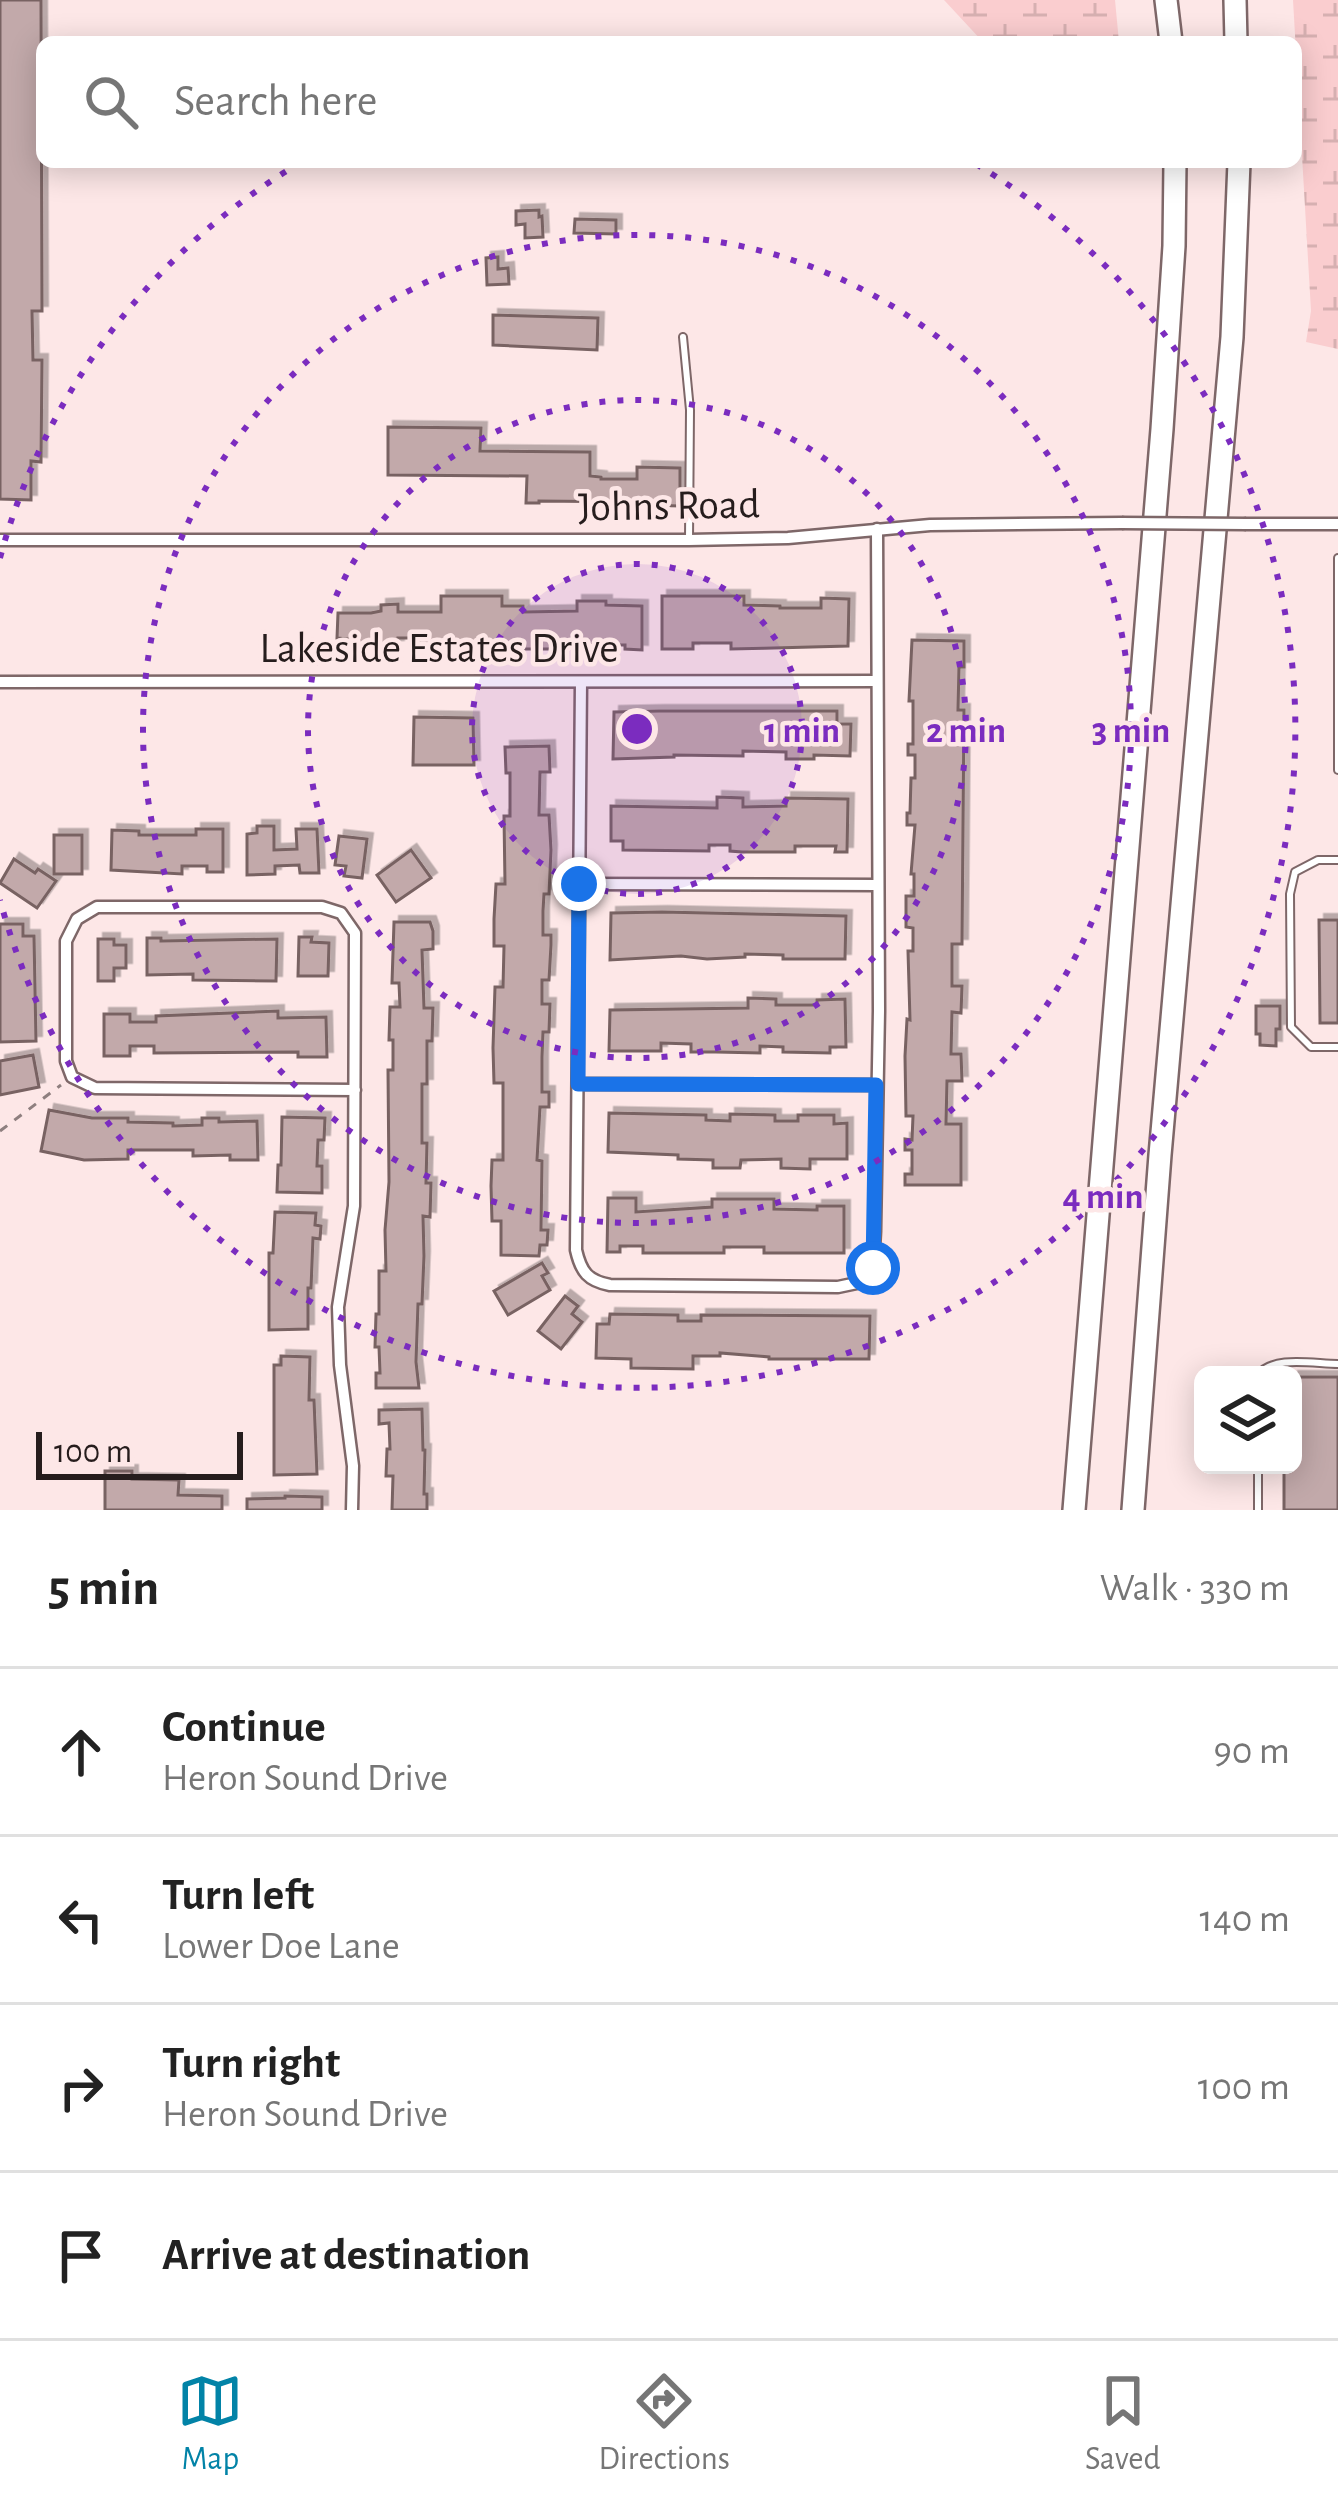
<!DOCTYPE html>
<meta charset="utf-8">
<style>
:root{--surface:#fff;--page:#f6f6f6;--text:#222;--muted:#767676;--line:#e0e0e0;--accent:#0283a7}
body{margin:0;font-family:"Alegreya Sans",sans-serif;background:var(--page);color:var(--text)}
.controls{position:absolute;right:36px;bottom:36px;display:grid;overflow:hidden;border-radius:18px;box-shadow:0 6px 30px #0003}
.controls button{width:108px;height:108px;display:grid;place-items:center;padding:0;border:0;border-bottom:3px solid var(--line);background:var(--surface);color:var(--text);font:60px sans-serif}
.scale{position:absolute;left:36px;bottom:30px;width:207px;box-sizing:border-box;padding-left:12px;border:6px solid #261d1d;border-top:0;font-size:33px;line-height:42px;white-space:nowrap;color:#261d1d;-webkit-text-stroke:9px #fde7e7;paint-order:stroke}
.stop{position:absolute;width:36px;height:36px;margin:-27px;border:9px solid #1a73e8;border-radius:50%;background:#fff}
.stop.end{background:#1a73e8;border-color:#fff;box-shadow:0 3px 12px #0008}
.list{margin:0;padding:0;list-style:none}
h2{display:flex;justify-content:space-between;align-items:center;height:156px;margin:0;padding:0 48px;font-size:51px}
h2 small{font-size:39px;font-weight:400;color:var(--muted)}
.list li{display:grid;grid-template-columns:78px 1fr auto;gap:36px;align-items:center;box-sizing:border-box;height:168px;padding:0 48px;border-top:3px solid var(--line)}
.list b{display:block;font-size:45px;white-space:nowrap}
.list p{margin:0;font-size:39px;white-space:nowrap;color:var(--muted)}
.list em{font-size:39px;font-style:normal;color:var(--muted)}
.icon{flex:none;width:66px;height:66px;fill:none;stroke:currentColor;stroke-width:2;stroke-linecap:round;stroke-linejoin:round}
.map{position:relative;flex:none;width:1338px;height:1510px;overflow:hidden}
.search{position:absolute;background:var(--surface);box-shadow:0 6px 30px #0003;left:36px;right:36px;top:36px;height:132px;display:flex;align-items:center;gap:30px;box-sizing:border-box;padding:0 42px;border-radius:18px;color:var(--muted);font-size:45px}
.sheet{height:828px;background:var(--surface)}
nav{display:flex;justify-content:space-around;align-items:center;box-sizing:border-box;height:168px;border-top:3px solid var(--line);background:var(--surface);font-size:33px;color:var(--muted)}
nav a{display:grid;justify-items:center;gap:6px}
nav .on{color:var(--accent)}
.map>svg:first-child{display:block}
.wetland{fill:url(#wetland-marsh)}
.building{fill:#c2a9aa;stroke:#786262;stroke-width:3;filter:url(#shadow)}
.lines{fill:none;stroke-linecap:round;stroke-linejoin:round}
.lane-casing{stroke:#7e6768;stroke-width:10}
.street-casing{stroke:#7e6768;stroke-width:15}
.highway-casing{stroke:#7e6768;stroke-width:26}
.path{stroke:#8e7f7f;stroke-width:3;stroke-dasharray:9 9;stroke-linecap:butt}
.lane{stroke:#fff;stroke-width:6}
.street{stroke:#fff;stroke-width:10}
.highway{stroke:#fff;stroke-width:21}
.street-bridge-casing{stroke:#7e6768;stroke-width:15;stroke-linecap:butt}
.street-bridge{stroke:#fff;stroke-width:10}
.route{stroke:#1a73e8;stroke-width:15}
.ring{fill:none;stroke:#7b2cbf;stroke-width:6;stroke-dasharray:6 12}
.labels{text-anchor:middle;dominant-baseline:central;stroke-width:9;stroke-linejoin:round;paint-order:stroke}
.street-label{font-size:42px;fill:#261d1d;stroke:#fde7e7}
.centre{fill:#7b2cbf;stroke:#fde7e7;stroke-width:6}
.ring-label{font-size:36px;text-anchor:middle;font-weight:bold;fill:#7b2cbf;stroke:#fde7e7;stroke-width:9;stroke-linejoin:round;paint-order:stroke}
</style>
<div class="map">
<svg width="1338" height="1510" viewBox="0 0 1338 1510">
<defs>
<pattern id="wetland-marsh" width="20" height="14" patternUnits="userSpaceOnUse" patternTransform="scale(3)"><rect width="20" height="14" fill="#facdcf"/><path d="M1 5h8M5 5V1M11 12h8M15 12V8" fill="none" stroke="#d6b0b1"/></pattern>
<filter id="shadow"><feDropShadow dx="5.5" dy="-5.5" stdDeviation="0" flood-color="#0004"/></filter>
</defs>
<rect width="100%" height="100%" fill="#fde7e7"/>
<g class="wetland">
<polygon points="944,0 1115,0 1119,42 983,42"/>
<polygon points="1293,0 1338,0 1338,349 1306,342 1311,311"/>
</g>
<g class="building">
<polygon points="0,0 41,0 42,311 32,311 33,360 42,360 41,462 31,461 31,500 0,499"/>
<polygon points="539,210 539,217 542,216 543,237 525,238 525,224 516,225 516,211"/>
<polygon points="575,219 616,220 616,234 574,233"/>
<polygon points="498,257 498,269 508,268 509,284 487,285 486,258"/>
<polygon points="493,315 598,318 597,350 493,345"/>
<polygon points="388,427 481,428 480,451 590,452 590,476 601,477 601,479 637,479 637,467 680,468 680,506 638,505 638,502 539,501 539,503 526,503 527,476 388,475"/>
<polygon points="441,596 502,596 502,606 523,606 523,612 577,611 577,601 606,601 606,605 642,606 642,650 625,649 625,645 588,645 588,640 559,640 560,649 491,649 491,643 467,643 432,644 432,648 419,648 419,638 398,638 398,645 348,648 349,639 337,638 338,613 371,613 381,611 381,605 398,604 398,612 441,612"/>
<polygon points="662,596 744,596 744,605 780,606 780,608 821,608 821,598 849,599 848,646 731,649 731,643 693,643 693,649 662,649"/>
<polygon points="912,640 964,641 964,667 959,667 958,710 964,710 962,944 952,944 952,986 962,986 961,1013 952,1012 951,1054 961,1054 962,1081 947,1081 946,1124 961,1124 961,1185 905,1185 905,1174 912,1174 912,1150 905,1150 905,1139 912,1140 913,1116 906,1116 905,1056 907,1019 910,1020 908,951 913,951 913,928 906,927 906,896 914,896 914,874 911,874 915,825 907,825 907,813 910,813 911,778 915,778 915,755 908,755 908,744 913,744 913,701 909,701"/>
<polygon points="659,711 837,711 837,724 851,724 850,756 814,755 814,759 786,759 786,752 743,751 743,756 674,755 674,757 613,759 614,712"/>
<polygon points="414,717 473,718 474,765 413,765"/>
<polygon points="549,746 550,772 540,772 539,815 549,815 551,850 549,894 544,894 543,911 543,935 551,935 551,945 549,980 542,980 542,1004 550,1004 549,1032 543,1032 542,1057 542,1092 549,1092 549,1107 540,1107 537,1160 542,1161 541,1230 548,1230 547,1245 540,1245 539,1256 501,1255 501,1221 492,1221 491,1186 492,1160 503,1160 503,1083 494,1083 493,1048 495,987 503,987 504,946 494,946 494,919 496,884 505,884 504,816 510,816 510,773 506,773 505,747"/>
<polygon points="717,797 743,798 743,807 786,806 786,798 848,799 847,852 835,852 836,846 795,846 795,852 742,852 730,851 730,845 709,845 709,851 623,850 623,841 611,841 611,806 717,808"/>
<polygon points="257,826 274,826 274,850 297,849 296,829 317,829 319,873 300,873 299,865 275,866 275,874 247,875 247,834 257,833"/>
<polygon points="196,829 223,829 223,872 207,872 207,866 182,866 182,874 111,870 112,830 139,831 139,835 196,835"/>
<rect x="54" y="835" width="28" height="39"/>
<polygon points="339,836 367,839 362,878 344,876 346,866 335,865"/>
<polygon points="411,850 431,878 396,902 377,875"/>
<polygon points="14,859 35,873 38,869 56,881 37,908 0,883"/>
<polygon points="662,912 846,916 845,959 783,959 783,955 745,954 745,957 707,959 681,956 610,960 611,913"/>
<polygon points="1319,920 1338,920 1338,1023 1320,1023"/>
<polygon points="394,922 430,922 433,931 433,949 422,950 424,1008 433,1008 432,1041 427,1041 427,1084 422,1084 422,1143 427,1143 426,1183 431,1183 430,1217 423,1216 424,1256 422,1304 418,1304 416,1362 419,1388 376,1388 376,1373 380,1373 379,1347 375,1347 376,1314 379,1314 379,1271 386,1271 385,1230 389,1182 388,1070 393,1070 393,1040 389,1040 390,1007 400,1007 399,983 392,983"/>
<polygon points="0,924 23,924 23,936 34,936 36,1041 0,1042"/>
<polygon points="299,937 312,937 311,942 329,943 328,976 298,976"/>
<polygon points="147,938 161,938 161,941 277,939 276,981 193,980 193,974 147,975"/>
<polygon points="98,939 114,939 114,945 126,945 126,968 114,968 114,981 98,981"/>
<polygon points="748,998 776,999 776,1005 817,1005 817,1000 845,999 846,1047 830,1047 830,1053 783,1052 783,1047 760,1046 760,1053 716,1052 691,1052 691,1044 661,1043 661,1051 609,1051 610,1010 748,1008"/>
<polygon points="1256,1006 1280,1006 1280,1029 1276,1029 1276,1046 1260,1045 1260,1034 1256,1034"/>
<polygon points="278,1011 278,1018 326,1017 327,1057 298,1057 298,1052 154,1053 154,1046 130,1046 130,1056 104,1056 104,1014 130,1014 130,1022 156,1022 156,1016"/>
<polygon points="33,1055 39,1087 0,1095 0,1061"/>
<polygon points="49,1110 92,1118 128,1118 128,1122 173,1123 173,1126 202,1125 202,1118 219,1118 219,1122 257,1121 258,1160 230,1160 230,1155 193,1156 193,1150 128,1150 128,1159 84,1160 41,1151"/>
<polygon points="609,1113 706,1115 706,1120 730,1121 730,1114 775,1115 775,1121 798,1121 798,1115 834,1115 834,1124 847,1123 847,1159 810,1159 810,1169 781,1168 781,1159 741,1160 740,1168 713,1168 713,1160 678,1159 678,1155 608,1152"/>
<polygon points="282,1117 325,1118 324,1140 318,1140 317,1166 322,1166 322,1193 277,1192 278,1165 281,1165"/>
<polygon points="608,1198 636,1198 636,1212 712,1207 712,1199 774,1199 774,1209 817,1210 817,1206 844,1206 844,1253 764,1253 764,1247 724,1247 724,1253 643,1253 643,1246 620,1246 620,1252 607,1252"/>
<polygon points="275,1212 316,1213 315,1225 321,1226 320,1239 313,1238 311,1288 308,1288 308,1329 269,1330 269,1253 273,1253"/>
<polygon points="542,1263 548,1273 542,1276 550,1290 508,1315 494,1291"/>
<polygon points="565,1296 578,1306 572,1314 582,1322 561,1349 538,1331"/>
<polygon points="610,1314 678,1315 678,1321 701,1321 701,1315 870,1316 869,1359 769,1359 769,1357 720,1353 720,1356 693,1356 693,1369 631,1368 631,1359 596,1358 597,1324 609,1324"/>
<polygon points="281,1356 310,1357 309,1400 314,1400 317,1474 274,1475 274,1365 281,1365"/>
<polygon points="1293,1377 1338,1377 1338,1510 1284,1510 1284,1465 1293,1465"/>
<polygon points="422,1409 423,1450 425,1450 424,1494 427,1494 427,1510 392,1510 393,1476 386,1476 387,1449 390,1449 389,1423 379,1424 379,1410"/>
<polygon points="105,1471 132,1471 132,1479 179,1480 178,1495 222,1496 222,1510 105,1510"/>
<polygon points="285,1496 322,1497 322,1510 247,1510 247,1499 285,1498"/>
</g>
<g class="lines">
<g class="lane-casing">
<g id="lane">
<polyline points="683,337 690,410 689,540"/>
<polyline points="1338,558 1338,770"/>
<polyline points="1338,860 1318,860 1295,872 1290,894 1291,1027 1311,1047 1338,1047"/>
<path d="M 1258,1375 C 1273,1355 1314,1364 1338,1364"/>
<polyline points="1258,1465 1258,1510"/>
</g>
</g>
<g class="street-casing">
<g id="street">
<polyline points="1246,524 1338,524"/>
<polyline points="0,540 689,540 788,538 930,525 1122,523"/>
<polyline points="0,682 877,681"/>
<path d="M 581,682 L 576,1250 C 581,1272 588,1281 610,1285 L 838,1287 L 857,1283 L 866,1278 L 873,1267 L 875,1231 L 879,1011 L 877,529"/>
<polyline points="579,884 877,885"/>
<polyline points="578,1084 876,1085"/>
<polyline points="352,1510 353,1466 340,1365 338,1307 354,1206 355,933 341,913 322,907 97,907 77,919 66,941 66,1061 72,1077 95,1088 355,1090"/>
</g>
</g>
<g class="highway-casing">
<g id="highway">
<polyline points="1166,0 1171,42"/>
<polyline points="1235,0 1236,42"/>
<polyline points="1074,1510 1162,429 1174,246 1175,162"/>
<polyline points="1133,1510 1160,1155 1232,337 1239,162"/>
</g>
</g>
<polyline class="path" points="0,1131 61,1085"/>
<use href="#lane" class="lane"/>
<use href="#street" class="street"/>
<use href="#highway" class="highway"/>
<g class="street-bridge-casing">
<polyline id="street-bridge" points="1122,523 1246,524"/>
</g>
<use href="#street-bridge" class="street-bridge"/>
</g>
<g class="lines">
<polyline class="route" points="579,884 578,1084 876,1085 873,1268"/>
</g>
<circle cx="637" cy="729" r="165" fill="#7b2cbf" fill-opacity=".12"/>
<g class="ring">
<circle cx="637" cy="729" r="165"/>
<circle cx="637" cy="729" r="329"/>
<circle cx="637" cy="729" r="494"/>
<path d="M0 558A659 659 0 0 1 298 164M976 164A659 659 0 1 1 0 900"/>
</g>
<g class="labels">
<g class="street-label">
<text transform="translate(669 506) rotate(-1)">Johns Road</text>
<text x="439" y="649">Lakeside Estates Drive</text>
</g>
</g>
<circle cx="637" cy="729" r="18" class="centre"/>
<g class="ring-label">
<text x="802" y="742">1 min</text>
<text x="966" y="742">2 min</text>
<text x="1131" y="742">3 min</text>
<text x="1103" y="1208">4 min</text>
</g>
</svg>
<div class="controls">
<button><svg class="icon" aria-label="layers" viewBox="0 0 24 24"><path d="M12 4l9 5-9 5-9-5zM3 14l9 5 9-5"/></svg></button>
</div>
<div class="scale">100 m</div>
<div class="stop" style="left:873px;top:1268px"></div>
<div class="stop end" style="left:579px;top:884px"></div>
<div class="search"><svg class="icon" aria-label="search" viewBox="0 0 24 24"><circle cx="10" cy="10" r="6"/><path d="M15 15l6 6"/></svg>Search here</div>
</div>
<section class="sheet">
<h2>5 min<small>Walk · 330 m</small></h2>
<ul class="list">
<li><svg class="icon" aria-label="ahead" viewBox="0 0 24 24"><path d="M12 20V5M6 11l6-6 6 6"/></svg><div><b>Continue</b><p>Heron Sound Drive</p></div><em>90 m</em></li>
<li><svg class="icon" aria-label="left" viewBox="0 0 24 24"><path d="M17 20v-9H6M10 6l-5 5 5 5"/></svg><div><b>Turn left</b><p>Lower Doe Lane</p></div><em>140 m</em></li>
<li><svg class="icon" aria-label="right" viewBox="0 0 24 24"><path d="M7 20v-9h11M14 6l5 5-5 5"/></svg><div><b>Turn right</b><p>Heron Sound Drive</p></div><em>100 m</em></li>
<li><svg class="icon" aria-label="arrive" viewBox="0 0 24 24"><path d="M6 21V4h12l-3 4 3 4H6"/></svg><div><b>Arrive at destination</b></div></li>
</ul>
</section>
<nav>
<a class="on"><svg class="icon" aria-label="map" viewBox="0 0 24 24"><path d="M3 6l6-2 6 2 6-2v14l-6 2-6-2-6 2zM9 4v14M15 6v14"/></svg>Map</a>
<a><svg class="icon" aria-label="directions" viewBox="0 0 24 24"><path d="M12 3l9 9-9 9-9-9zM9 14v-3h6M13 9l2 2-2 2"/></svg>Directions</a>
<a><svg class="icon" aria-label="saved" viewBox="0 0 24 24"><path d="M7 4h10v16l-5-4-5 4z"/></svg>Saved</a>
</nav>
